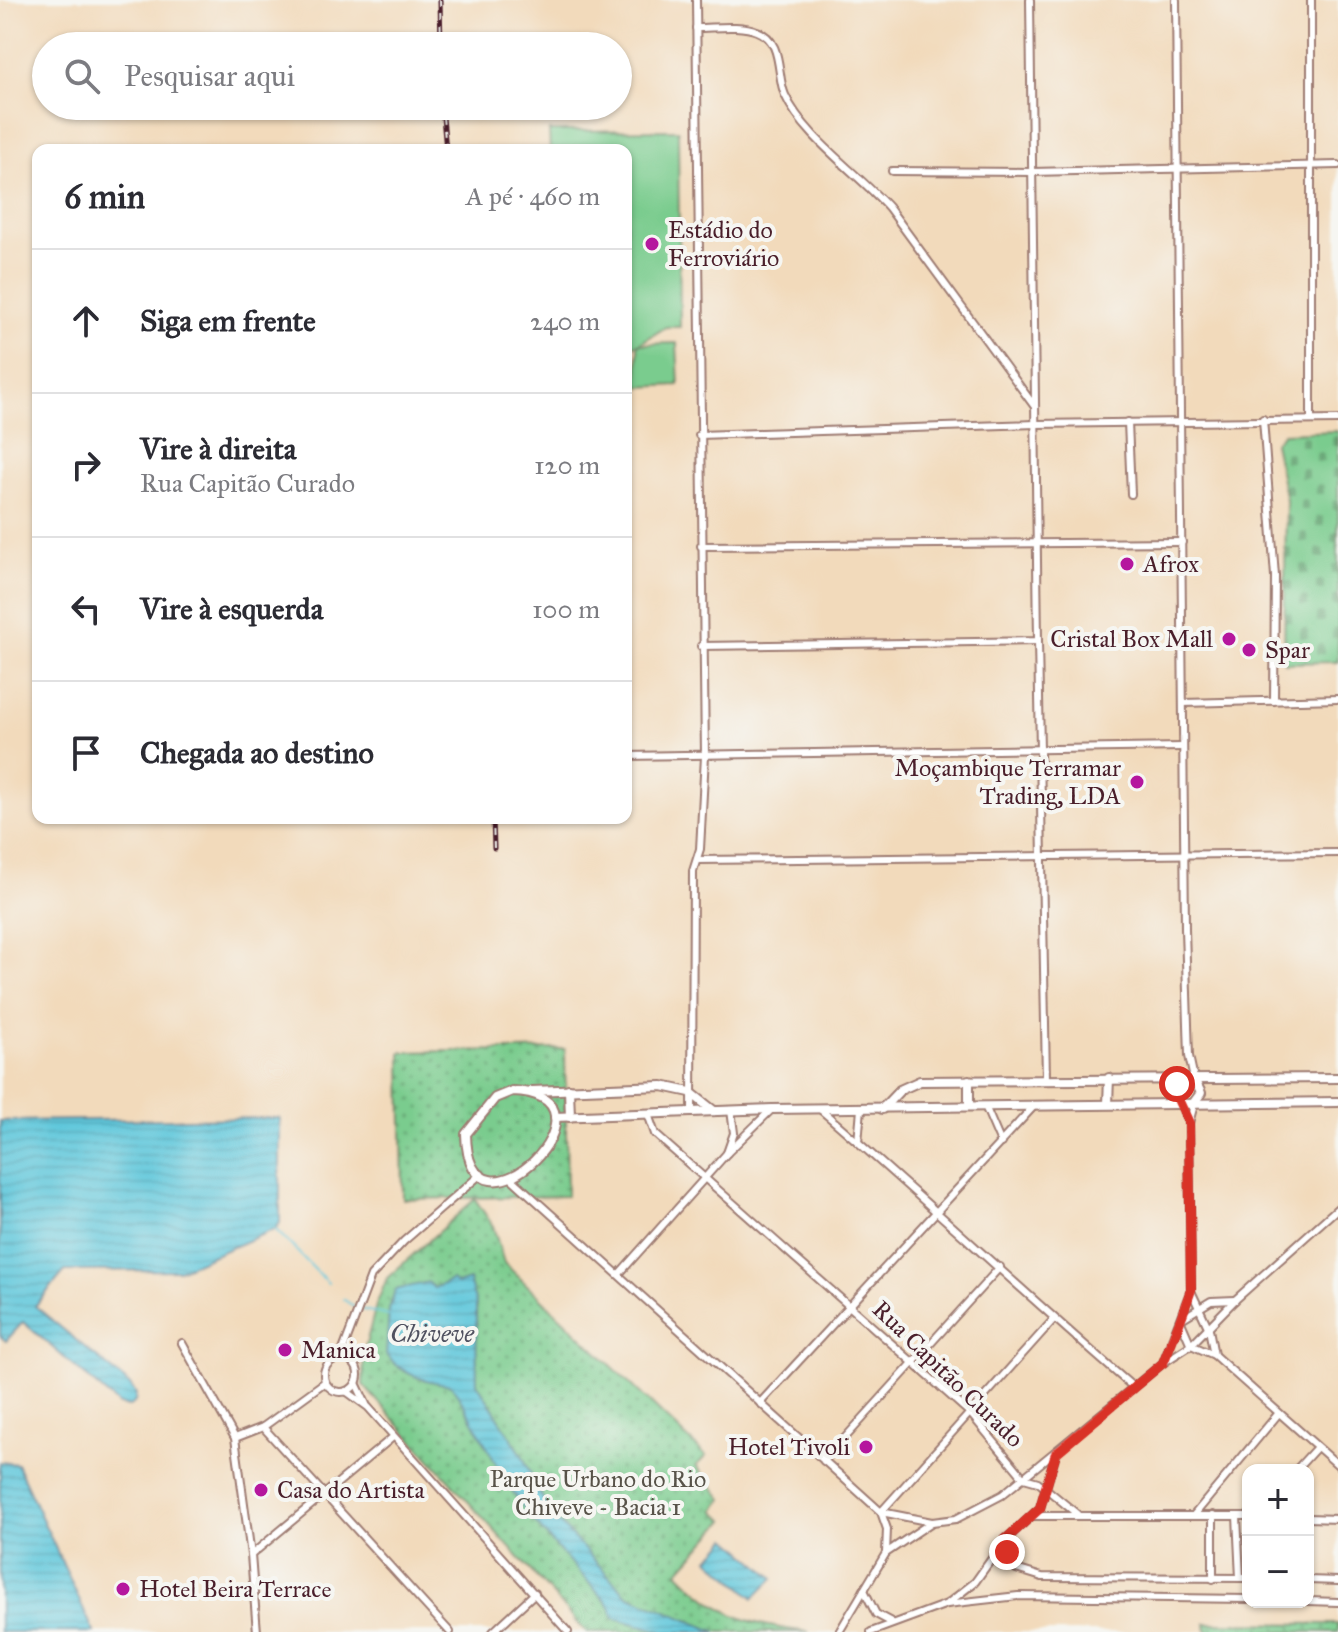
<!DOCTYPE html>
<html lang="pt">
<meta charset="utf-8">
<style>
:root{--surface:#fff;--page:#f2f2f3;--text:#2b2b33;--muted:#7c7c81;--line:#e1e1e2}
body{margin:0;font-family:"IM FELL Great Primer",serif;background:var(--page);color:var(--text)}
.controls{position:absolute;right:24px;bottom:24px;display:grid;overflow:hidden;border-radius:16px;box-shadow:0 2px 6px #0004}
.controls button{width:72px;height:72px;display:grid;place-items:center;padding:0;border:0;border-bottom:2px solid var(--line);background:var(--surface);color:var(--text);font:40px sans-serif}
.stop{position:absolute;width:24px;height:24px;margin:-18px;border:6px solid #d93025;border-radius:50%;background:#fff}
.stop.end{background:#d93025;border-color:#fff;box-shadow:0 2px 8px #0008}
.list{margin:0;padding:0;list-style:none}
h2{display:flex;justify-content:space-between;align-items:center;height:104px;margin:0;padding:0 32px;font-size:34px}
h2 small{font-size:26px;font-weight:400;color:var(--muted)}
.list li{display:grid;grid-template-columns:52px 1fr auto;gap:24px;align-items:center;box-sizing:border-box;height:144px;padding:0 32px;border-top:2px solid var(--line)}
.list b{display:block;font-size:30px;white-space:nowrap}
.list p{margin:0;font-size:26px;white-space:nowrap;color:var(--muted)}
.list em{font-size:26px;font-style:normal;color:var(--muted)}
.icon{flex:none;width:44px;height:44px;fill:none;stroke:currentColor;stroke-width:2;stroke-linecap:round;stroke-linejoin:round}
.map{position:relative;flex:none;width:1338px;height:1632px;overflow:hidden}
.search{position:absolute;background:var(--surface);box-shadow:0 2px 6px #0004;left:32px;top:32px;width:600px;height:88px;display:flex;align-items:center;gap:20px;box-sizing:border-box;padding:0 28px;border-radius:44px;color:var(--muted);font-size:30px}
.panel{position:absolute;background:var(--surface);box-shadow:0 2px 6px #0004;left:32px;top:144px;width:600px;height:680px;border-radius:16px}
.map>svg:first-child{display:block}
.grass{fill:#7acc8e;stroke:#62765c;stroke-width:2}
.cemetery{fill:url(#cemetery-stones);stroke:#62765c;stroke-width:2}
.park{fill:url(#park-dots);stroke:#62765c;stroke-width:2}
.water{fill:url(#water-rules);stroke:#547383;stroke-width:2}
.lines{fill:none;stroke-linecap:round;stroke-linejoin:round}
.stream{stroke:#5fc7db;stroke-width:2}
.minor-casing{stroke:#9e7c73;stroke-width:10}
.tertiary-casing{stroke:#9e7c73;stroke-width:12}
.minor{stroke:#fff;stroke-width:6}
.tertiary{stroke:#fff;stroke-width:8}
.rail-casing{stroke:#4a1f2b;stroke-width:5}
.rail{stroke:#f6f6f2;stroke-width:2;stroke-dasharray:6;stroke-linecap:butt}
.route{stroke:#d93025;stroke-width:10}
.poi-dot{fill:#b5179e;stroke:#f6f6f2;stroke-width:3}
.labels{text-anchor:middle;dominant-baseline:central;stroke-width:8;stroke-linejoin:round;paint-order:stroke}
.poi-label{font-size:24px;fill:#4a1f2b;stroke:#f6f6f2;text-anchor:start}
.street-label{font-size:24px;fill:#4a1f2b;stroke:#f6f6f2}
.park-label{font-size:24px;fill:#585349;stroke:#f6f6f2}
.water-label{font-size:26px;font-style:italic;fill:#505160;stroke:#f6f6f2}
</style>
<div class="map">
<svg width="1338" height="1632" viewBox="0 0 1338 1632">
<defs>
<pattern id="cemetery-stones" width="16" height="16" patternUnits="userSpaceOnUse" patternTransform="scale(2)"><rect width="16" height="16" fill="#7acc8e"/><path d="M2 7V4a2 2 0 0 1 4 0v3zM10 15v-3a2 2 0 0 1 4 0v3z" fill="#66a574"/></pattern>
<pattern id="park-dots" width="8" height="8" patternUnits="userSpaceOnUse" patternTransform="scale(2)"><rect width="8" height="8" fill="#7acc8e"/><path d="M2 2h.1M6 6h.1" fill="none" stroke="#66a574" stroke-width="1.8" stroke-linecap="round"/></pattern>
<pattern id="water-rules" width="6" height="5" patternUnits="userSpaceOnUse" patternTransform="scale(2)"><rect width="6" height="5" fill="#5fc7db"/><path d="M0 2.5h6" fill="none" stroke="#54aabc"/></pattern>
</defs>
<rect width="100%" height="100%" fill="#f6f6f2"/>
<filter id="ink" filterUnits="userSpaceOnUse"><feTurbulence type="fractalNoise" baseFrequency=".0125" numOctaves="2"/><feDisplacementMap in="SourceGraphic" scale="16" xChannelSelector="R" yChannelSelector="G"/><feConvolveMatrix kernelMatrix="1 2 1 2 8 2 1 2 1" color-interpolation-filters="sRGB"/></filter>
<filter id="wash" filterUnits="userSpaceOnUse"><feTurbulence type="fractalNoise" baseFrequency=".006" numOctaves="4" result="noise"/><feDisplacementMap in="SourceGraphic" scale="32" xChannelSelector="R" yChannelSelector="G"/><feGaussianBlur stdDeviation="1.8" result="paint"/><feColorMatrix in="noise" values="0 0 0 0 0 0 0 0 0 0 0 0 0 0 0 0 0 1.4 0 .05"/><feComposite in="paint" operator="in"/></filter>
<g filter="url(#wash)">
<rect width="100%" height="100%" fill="#f2dabb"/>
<polygon class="grass" points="678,130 680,327 666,327 639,344 677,343 679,385 638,387 638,344 626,347 626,150 550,150 549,131"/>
<polygon class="cemetery" points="1338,431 1338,662 1284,663 1286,500 1274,443 1283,433"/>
<g class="park">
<polygon points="565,1049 567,1196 403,1199 401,1052"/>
<path d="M 475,1199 L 493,1226 L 504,1263 L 706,1456 L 696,1466 L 723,1499 L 714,1510 L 725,1520 L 678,1572 C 721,1617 749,1625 809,1632 L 586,1632 L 363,1385 L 364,1352 L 376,1305 L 387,1278 Z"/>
<polygon points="1206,1623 1338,1624 1338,1632 1207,1632"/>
</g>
<g class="water">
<polygon points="280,1118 280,1223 275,1229 179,1270 65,1271 35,1306 130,1385 136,1394 135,1402 128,1407 119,1405 23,1322 6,1341 0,1336 0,1121"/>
<path d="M 452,1280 L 457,1284 L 469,1280 L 476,1304 L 477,1383 L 522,1455 L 549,1512 L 627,1595 L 717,1632 L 663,1632 L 614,1618 L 610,1606 C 579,1571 543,1536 516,1497 C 491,1461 477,1421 451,1385 C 424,1381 404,1376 386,1355 L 389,1310 L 395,1290 L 428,1282 L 434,1288 Z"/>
<polygon points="0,1462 17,1464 94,1632 0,1632"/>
<polygon points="728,1538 774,1578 754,1598 709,1559"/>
</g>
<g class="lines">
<g class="stream">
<polyline points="275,1229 328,1283"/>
<polyline points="343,1299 356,1308 389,1316"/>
</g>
</g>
</g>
<g filter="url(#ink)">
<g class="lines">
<g class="minor-casing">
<g id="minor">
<polyline points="1176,0 1185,929 1189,1056 1194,1079"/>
<path d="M 696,28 C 714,28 741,24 757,31 C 784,41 776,75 785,95 C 804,137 859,174 889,208 L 1035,407"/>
<polyline points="892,171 1032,172 1338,165"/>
<polyline points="1263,419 1275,576 1274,701"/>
<polyline points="1311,420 1311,0"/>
<polyline points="1128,422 1131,494"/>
<polyline points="699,435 1036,424 1338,420"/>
<polyline points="701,546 1182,542"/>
<polyline points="1038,641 1046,1079"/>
<polyline points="701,646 1038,641 1030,0"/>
<polyline points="1183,703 1338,699"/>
<polyline points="626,756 1183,747"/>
<polyline points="697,860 1338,853"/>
<polyline points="1181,1102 1189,1123"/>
<polyline points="985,1106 1001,1143"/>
<path d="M 821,1110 C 927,1201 1028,1297 1133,1387"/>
<polyline points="692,1113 693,871 700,849 705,756 696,0"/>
<polyline points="648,1114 655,1134 971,1414 1024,1478"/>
<polyline points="858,1142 861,1109"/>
<polyline points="727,1153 734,1133 731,1110"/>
<polyline points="511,1178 881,1512 887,1529 886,1553"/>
<polyline points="619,1274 727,1153 772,1109"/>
<polyline points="1191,1291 1209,1329 1214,1355"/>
<polyline points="1183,1318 1211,1301 1235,1300"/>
<polyline points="1181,1322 1191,1345 1214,1355 1338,1465"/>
<polyline points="182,1343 235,1438 251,1555 257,1632"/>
<circle cx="341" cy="1375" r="17"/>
<polyline points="340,1358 371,1276 404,1241 481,1174"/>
<polyline points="1163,1363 1191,1290 1189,1123 1195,1101"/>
<polyline points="356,1383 366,1404"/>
<polyline points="346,1391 368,1407 568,1632"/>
<polyline points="760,1403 1034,1106"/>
<polyline points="263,1427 450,1632"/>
<polyline points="235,1438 263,1427 325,1382"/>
<polyline points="824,1461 1000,1267"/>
<polyline points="1296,1470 1317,1447"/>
<polyline points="1024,1478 1038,1482 1077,1514"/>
<polyline points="881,1512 1054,1319"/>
<polyline points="881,1512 932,1522"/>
<polyline points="1194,1515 1278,1414"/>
<polyline points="1213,1515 1213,1579"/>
<polyline points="1032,1516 1248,1516"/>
<polyline points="1237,1516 1240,1578"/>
<polyline points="1308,1518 1338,1519"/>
<polyline points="1005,1540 1016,1569 1042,1577 1248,1578"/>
<polyline points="251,1555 393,1437"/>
<polyline points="1308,1580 1338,1581"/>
<polyline points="864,1590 876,1614 891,1622"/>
<polyline points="1308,1601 1338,1602"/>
<polyline points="947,1604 1018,1596 1248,1599"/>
<polyline points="493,1632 535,1593"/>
<polyline points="839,1632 886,1553 932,1522 956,1519 1002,1495 1163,1363 1191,1345 1235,1300 1338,1208"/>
<polyline points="871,1632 947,1604 975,1582 1005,1540 1040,1508 1056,1453"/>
</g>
</g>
<g class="tertiary-casing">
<g id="tertiary">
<polyline points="1194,1079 1201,1093 1195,1101"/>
<polyline points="569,1089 570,1117"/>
<path d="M 512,1091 C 631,1095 468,1258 466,1134 L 495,1098 Z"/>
<polyline points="532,1091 662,1086 690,1092 714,1111"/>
<polyline points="1181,1102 1175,1090 1182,1079"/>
<polyline points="1108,1104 1109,1078"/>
<polyline points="969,1105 969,1080"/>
<polyline points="882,1109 900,1090 920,1081 1338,1078"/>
<polyline points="555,1117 772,1109 1338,1102"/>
</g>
</g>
<use href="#minor" class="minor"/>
<use href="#tertiary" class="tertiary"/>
<g class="rail-casing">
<g id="rail">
<polyline points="440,0 441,46"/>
<polyline points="442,106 446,150"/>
<polyline points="493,818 494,848"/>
</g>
</g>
<use href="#rail" class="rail"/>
</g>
</g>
<g class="lines" filter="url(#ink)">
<polyline class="route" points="1007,1552 1005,1540 1040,1508 1056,1453 1163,1363 1180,1321 1191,1290 1189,1123 1177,1097 1177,1084"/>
</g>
<g class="poi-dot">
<circle cx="652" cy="244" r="8"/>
<circle cx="1127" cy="564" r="8"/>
<circle cx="1229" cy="639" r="8"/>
<circle cx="1249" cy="650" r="8"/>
<circle cx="1137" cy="782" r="8"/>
<circle cx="285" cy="1350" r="8"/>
<circle cx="866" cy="1447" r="8"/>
<circle cx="261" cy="1490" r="8"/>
<circle cx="123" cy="1589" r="8"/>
</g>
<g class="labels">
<g class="poi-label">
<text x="668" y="230">Estádio do<tspan x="668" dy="28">Ferroviário</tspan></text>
<text x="1143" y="564">Afrox</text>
<text x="1213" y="639" text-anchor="end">Cristal Box Mall</text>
<text x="1265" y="650">Spar</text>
<text x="1121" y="768" text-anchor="end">Moçambique Terramar<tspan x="1121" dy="28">Trading, LDA</tspan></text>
<text x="301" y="1350">Manica</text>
<text x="850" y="1447" text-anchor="end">Hotel Tivoli</text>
<text x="277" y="1490">Casa do Artista</text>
<text x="139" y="1589">Hotel Beira Terrace</text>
</g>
<g class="street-label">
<text transform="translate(948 1374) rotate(44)">Rua Capitão Curado</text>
</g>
<g class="park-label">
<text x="598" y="1479">Parque Urbano do Rio<tspan x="598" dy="28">Chiveve - Bacia 1</tspan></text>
</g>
<g class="water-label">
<text x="432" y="1333">Chiveve</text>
</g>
</g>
</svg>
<div class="controls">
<button>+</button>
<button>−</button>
</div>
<div class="stop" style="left:1177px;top:1084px"></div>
<div class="stop end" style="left:1007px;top:1552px"></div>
<div class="search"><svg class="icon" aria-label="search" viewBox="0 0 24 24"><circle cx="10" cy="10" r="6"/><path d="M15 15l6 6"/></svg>Pesquisar aqui</div>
<section class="panel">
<h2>6 min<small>A pé · 460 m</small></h2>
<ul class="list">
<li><svg class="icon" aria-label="ahead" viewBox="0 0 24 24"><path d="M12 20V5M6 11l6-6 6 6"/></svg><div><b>Siga em frente</b></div><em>240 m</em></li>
<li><svg class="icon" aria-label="right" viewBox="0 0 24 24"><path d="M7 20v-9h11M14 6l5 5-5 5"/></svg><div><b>Vire à direita</b><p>Rua Capitão Curado</p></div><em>120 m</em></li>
<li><svg class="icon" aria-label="left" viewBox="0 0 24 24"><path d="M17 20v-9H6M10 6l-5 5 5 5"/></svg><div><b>Vire à esquerda</b></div><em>100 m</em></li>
<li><svg class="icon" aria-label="arrive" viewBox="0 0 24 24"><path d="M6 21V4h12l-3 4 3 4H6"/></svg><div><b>Chegada ao destino</b></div></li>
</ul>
</section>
</div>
